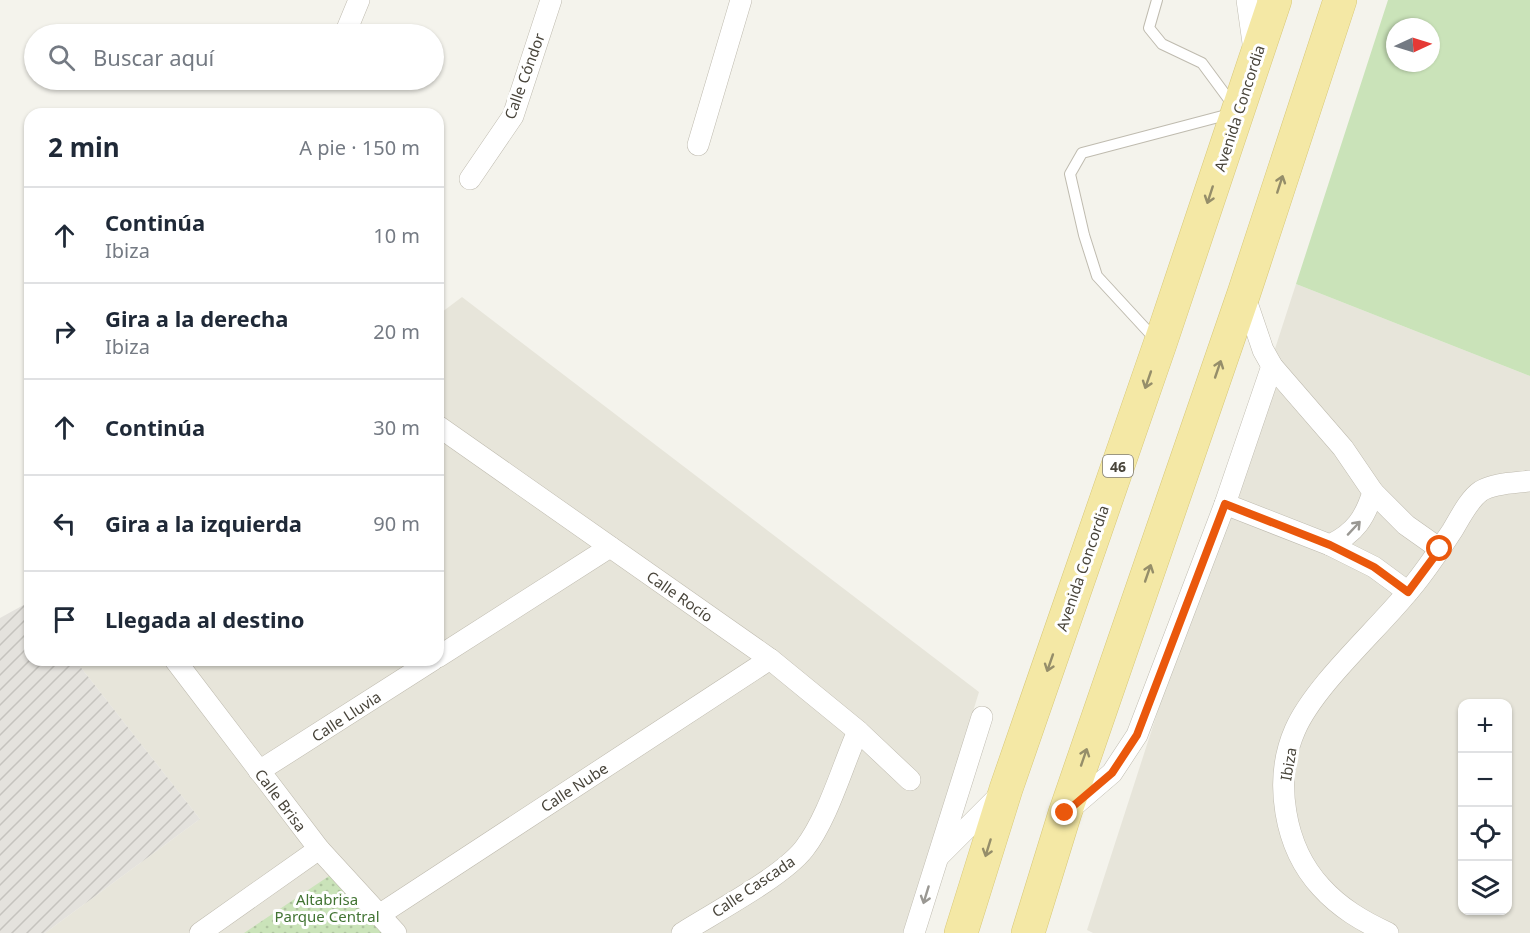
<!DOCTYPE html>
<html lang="es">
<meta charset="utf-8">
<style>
:root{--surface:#fff;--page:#f2f2f3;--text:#1f2937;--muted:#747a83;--line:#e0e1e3}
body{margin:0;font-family:"Noto Sans",sans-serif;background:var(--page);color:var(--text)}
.controls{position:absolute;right:18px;bottom:18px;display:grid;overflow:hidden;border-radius:12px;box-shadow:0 2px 4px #0004}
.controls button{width:54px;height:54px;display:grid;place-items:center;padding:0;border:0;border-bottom:2px solid var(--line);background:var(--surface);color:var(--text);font:30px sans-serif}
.compass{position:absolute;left:1386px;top:18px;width:54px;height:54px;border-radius:50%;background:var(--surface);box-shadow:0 2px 4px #0004;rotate:86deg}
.stop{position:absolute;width:18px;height:18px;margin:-14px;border:4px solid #ea580c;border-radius:50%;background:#fff}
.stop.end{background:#ea580c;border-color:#fff;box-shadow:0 2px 6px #0008}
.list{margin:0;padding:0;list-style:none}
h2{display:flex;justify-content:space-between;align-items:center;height:78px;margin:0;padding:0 24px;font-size:26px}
h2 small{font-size:20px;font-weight:400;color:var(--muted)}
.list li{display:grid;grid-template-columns:39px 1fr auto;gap:18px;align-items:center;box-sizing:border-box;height:96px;padding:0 24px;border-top:2px solid var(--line)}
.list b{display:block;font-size:22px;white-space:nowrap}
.list p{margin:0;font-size:20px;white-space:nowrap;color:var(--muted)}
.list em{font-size:20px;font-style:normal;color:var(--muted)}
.icon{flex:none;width:33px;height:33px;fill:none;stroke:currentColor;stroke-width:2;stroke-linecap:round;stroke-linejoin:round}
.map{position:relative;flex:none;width:1530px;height:933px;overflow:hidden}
.search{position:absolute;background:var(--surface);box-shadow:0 2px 4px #0004;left:24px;top:24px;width:420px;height:66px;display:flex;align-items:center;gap:15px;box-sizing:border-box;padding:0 21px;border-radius:33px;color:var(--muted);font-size:22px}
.panel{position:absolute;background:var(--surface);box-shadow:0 2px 4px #0004;left:24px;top:108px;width:420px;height:558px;border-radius:18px}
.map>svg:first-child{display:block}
.residential{fill:#e7e5da;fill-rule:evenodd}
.industrial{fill:url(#industrial-furrows)}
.green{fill:#cae3b9;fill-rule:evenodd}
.park{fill:url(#park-dots)}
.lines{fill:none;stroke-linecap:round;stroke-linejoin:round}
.lane-casing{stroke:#bfbbaf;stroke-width:12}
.street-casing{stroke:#bfbbaf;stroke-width:22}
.primary-casing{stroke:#d8c876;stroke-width:34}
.lane{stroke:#fff;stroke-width:10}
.street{stroke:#fff;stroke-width:21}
.primary{stroke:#f4e8a5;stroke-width:33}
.oneway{stroke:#958e6a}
.oneway2{stroke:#9a9893}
.route{stroke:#ea580c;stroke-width:8}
.labels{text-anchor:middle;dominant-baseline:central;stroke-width:6;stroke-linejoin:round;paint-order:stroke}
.shield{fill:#fff;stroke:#7f7c75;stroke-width:1.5}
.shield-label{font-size:14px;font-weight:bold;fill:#48443a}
.street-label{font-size:15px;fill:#48443a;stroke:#fff}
.park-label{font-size:15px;fill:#427433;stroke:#fff}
</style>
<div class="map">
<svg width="1530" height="933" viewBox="0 0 1530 933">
<defs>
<pattern id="industrial-furrows" width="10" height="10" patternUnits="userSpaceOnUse" patternTransform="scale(1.5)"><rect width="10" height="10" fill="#e4e2dd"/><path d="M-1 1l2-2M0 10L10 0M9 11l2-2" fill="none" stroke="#c5c3be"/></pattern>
<pattern id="park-dots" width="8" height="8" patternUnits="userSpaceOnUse" patternTransform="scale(1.5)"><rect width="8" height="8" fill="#cae3b9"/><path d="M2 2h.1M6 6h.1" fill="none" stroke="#afc4a0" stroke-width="1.8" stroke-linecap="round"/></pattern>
</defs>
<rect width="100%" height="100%" fill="#f4f3ec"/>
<g class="residential">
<path d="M 1296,284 L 1530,376 L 1530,933 L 1093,933 L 1087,930 ZM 1462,704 L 1508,704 L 1508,910 L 1462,910 Z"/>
<polygon points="462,297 979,692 905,933 45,933 200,819 75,660 438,660 438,315"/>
</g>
<polygon class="industrial" points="29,602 30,660 75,660 200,819 45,933 0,933 0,618"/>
<path class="green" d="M 1388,0 L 1530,0 L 1530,376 L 1296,284 ZM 1395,27 L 1431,27 L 1431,63 L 1395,63 Z"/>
<polygon class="park" points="332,874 384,933 244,933"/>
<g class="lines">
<g class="lane-casing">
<g id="lane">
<polyline points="1157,0 1149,28 1162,44 1202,63 1233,105"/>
<polyline points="1155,339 1097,276 1084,235 1070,174 1082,153 1230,114"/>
</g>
</g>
<g class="street-casing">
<g id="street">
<polyline points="1247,0 1254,50"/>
<polyline points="345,34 359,0"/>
<polyline points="698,145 741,0"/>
<polyline points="470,179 513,116 551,0"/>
<polyline points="438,426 770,659 858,731 910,780"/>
<polyline points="1373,492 1406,525 1440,549"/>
<path d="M 1225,504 L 1330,545 C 1355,533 1365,518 1373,492 L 1343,448 L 1272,366 L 1263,350 L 1244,294"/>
<polyline points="1330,545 1374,567 1408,592"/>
<polyline points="438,657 610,547"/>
<polyline points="175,660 319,849 396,933"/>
<polyline points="259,771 433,660"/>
<polyline points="1069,810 1112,773 1137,735 1225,504 1272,366"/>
<polyline points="940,855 1001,794"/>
<polyline points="379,915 770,659"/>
<polyline points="200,933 319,849"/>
<path d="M 682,933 C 715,912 782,877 804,849 C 828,818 842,767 858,731"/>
<polyline points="914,933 982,717"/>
<path d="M 1388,933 C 1362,921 1340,908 1321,887 C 1284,847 1273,780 1295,730 C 1314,686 1375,632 1407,593 C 1424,574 1438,552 1452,531 C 1460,518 1469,499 1481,491 C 1494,483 1515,483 1530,481"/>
</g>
</g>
<g class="primary-casing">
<g id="primary">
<polyline points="961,933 1006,789 1160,344 1275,0"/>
<polyline points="1028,933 1065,813 1244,293 1340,0"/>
</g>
</g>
<use href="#lane" class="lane"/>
<use href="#street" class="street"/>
<use href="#primary" class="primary"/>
</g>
<defs><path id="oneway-shaft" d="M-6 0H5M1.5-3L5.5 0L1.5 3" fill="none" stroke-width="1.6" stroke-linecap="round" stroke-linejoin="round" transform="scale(1.5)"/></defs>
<g class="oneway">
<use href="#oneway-shaft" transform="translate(1280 184) rotate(-72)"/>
<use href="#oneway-shaft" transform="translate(1210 195) rotate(108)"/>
<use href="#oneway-shaft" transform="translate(1218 369) rotate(-71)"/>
<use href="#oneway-shaft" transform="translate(1148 380) rotate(109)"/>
<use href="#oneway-shaft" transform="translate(1148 573) rotate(-71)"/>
<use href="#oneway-shaft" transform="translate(1050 663) rotate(109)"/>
<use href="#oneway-shaft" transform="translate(1084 757) rotate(-71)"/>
<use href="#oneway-shaft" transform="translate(988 848) rotate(107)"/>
</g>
<g class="oneway2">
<use href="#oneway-shaft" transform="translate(1354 528) rotate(-47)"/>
<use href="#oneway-shaft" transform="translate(926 895) rotate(107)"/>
</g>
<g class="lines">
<polyline class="route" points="1065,813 1112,773 1137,735 1225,504 1330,545 1374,567 1408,592 1440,549"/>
</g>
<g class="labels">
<rect class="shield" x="1103" y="455" width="30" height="22" rx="4.5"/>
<g class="shield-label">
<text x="1118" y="466">46</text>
</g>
<g class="street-label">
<text transform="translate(524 76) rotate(-70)">Calle Cóndor</text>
<text transform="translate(1239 108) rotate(-72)">Avenida Concordia</text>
<text transform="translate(1082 568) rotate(-71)">Avenida Concordia</text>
<text transform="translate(680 596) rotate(35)">Calle Rocío</text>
<text transform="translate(346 716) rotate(-33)">Calle Lluvia</text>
<text transform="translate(1288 764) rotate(-80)">Ibiza</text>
<text transform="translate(574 787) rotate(-33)">Calle Nube</text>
<text transform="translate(281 800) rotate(53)">Calle Brisa</text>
<text transform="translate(753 886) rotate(-34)">Calle Cascada</text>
</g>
<g class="park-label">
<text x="327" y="899">Altabrisa<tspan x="327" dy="17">Parque Central</tspan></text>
</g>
</g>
</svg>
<div class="controls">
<button>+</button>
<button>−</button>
<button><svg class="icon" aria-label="locate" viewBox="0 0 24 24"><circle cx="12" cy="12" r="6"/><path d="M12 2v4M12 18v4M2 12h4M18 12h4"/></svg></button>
<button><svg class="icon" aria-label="layers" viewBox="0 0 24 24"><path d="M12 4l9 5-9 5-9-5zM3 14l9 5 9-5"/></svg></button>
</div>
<svg class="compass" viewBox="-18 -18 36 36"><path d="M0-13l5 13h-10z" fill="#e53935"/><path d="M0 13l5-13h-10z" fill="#747a83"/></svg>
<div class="stop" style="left:1440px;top:549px"></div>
<div class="stop end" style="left:1065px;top:813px"></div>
<div class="search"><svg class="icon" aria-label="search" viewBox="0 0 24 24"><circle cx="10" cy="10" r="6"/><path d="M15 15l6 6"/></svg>Buscar aquí</div>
<section class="panel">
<h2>2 min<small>A pie · 150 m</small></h2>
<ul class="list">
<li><svg class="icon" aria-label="ahead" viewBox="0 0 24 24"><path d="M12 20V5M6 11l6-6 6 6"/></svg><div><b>Continúa</b><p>Ibiza</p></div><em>10 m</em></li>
<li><svg class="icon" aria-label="right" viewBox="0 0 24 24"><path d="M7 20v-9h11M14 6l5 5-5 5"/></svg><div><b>Gira a la derecha</b><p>Ibiza</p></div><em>20 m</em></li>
<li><svg class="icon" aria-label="ahead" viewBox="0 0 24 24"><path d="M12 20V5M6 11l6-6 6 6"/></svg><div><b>Continúa</b></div><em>30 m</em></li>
<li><svg class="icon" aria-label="left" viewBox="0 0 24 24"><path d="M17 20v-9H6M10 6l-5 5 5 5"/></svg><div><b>Gira a la izquierda</b></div><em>90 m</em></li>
<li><svg class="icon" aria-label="arrive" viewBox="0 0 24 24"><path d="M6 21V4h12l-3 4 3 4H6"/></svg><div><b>Llegada al destino</b></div></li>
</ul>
</section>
</div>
